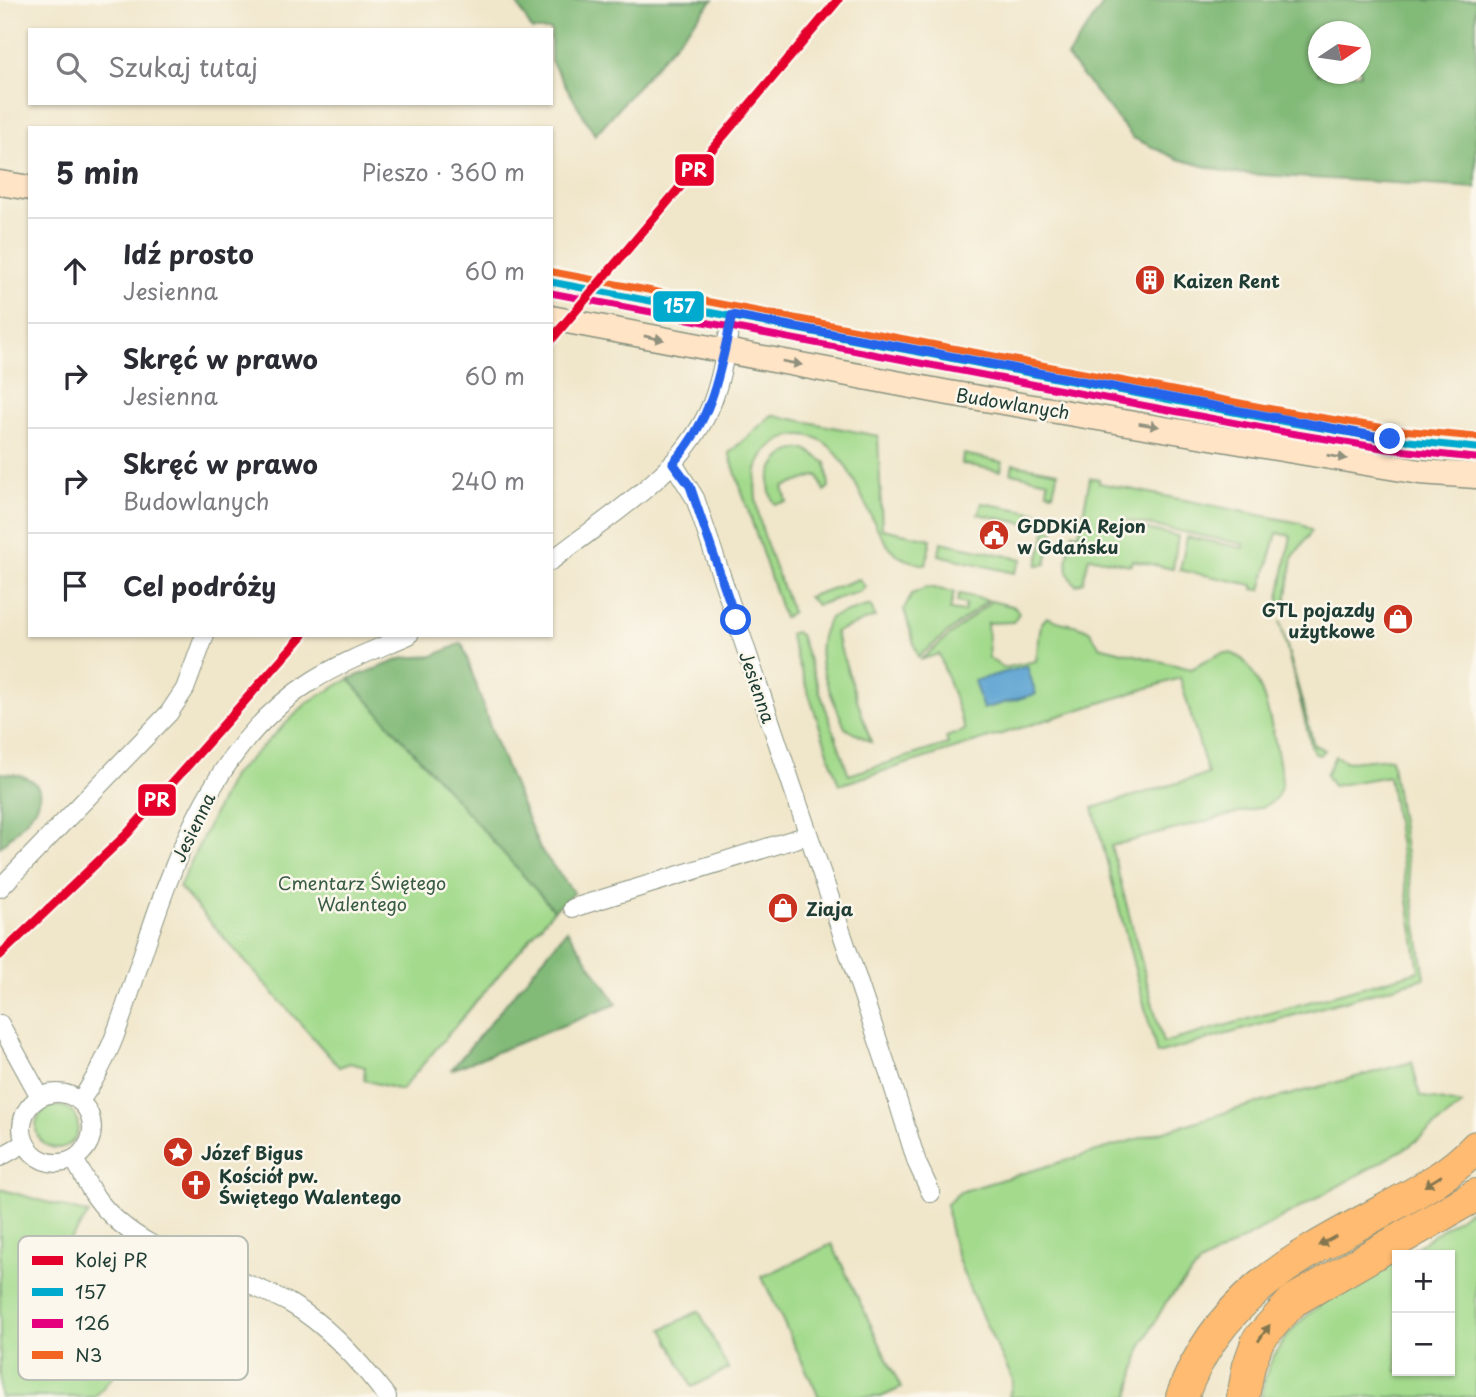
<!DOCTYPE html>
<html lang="pl">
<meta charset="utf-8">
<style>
:root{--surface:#fff;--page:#f2f2f3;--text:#2b2b33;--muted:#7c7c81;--line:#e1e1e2}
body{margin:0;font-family:"Playpen Sans",sans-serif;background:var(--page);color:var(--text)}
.controls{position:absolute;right:21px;bottom:21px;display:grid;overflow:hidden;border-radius:0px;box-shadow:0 2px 5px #0004}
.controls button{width:63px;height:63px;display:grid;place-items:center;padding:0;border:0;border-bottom:2px solid var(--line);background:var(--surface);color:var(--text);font:35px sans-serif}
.compass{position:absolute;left:1308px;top:21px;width:63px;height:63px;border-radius:50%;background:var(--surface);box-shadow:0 2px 5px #0004;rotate:77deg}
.stop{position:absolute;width:21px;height:21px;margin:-16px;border:5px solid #2563eb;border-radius:50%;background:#fff}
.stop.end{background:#2563eb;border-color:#fff;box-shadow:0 2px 7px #0008}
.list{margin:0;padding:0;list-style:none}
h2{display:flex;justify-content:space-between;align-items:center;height:91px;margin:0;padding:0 28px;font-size:30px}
h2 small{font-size:23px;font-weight:400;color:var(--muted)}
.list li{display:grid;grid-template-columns:46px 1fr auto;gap:21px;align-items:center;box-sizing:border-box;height:105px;padding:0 28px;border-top:2px solid var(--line)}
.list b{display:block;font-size:26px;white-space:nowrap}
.list p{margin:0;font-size:23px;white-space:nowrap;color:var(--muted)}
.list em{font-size:23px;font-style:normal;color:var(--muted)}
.icon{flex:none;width:38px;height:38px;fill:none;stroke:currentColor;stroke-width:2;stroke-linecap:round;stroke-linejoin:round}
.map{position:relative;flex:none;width:1476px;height:1397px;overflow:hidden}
.search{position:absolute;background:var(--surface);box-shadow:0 2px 5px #0004;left:28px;top:28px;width:525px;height:77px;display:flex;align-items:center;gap:18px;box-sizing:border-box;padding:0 24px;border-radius:0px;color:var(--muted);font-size:26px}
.panel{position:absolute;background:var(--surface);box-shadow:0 2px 5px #0004;left:28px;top:126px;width:525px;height:511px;border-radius:0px}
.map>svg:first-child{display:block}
.green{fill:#a3da8c;stroke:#618c60;stroke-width:2}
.forest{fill:#82ba78;stroke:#507c56;stroke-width:2;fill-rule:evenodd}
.water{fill:#5ca3d2;stroke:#3e7083;stroke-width:2}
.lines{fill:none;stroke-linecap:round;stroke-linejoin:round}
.minor-casing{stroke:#88927f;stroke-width:20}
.secondary-casing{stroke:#88927f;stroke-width:27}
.motorway-casing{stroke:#88927f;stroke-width:34}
.minor{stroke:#fff;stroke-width:18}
.secondary{stroke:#ffe4c6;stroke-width:24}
.motorway{stroke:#febb71;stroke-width:32}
.bus-1-casing{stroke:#fbf7ec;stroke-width:12}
.bus-2-casing{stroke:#fbf7ec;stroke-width:12}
.bus-3-casing{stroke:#fbf7ec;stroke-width:12}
.bus-1{stroke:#00a9ce;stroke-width:7}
.bus-2{stroke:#e5007d;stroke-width:7}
.bus-3{stroke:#f26522;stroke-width:7}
.rail-1-casing{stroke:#fbf7ec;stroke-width:14}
.rail-1{stroke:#e4002b;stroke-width:9}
.oneway{fill:#8f907d}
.oneway2{fill:#83764f}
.route{stroke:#2563eb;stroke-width:9}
.labels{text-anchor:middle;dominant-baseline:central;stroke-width:5;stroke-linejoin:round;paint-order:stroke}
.poi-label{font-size:18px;font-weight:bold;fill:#1f3d34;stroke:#fbf7ec;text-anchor:start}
.street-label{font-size:18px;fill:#1f3d34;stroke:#fbf7ec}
.park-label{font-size:18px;fill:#395c46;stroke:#fbf7ec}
.key{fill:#fbf7ec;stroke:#b9bfb5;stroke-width:2}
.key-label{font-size:19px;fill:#1f3d34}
.line-badge{stroke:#fbf7ec;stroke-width:2.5}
.badge-label{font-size:19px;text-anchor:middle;font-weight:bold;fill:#fff}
</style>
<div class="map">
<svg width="1476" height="1397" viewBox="0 0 1476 1397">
<rect width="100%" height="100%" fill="#fbf7ec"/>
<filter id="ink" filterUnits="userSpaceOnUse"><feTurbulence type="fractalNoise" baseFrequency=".0143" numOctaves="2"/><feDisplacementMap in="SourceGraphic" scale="14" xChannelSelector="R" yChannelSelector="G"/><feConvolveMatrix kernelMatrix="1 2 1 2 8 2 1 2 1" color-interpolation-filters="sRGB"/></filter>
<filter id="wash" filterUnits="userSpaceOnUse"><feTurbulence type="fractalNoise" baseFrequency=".00686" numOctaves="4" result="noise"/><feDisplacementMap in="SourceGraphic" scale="28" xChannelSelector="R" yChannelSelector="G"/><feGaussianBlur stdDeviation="1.57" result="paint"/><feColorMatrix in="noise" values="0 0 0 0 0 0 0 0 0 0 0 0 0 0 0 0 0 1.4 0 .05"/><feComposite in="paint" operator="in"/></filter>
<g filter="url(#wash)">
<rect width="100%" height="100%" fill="#f0e6ca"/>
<g class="green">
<path d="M 772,415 L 878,436 L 882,529 L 931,539 L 926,565 C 913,562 901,560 892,550 C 863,520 848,424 792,436 C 780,439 769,446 762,457 C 740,495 778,573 792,612 L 784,618 L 729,453 Z"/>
<path d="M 806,449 L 826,463 L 829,487 L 824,491 L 818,475 L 783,487 L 787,502 L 775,504 C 759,479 778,447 806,449 Z"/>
<polygon points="963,454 1002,462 1001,471 962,464"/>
<polygon points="1013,464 1058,472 1053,493 1047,492 1048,481 1011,473"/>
<path d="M 1090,478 L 1099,479 L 1099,483 L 1300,523 L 1312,531 L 1293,557 L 1285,608 L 1279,605 L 1279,598 L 1291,536 L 1277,533 L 1261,590 L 1253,589 L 1253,585 L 1180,570 L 1187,537 L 1243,548 L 1243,544 L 1124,520 L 1123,524 L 1178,536 L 1173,569 L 1132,560 L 1131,565 L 1089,557 L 1083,582 L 1076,585 C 1061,571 1069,551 1073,533 L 1079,534 Z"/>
<polygon points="982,503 1049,515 1050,529 1054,530 1046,564 1037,565 1047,528 978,514"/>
<polygon points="941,542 1022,559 1014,573 939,555"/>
<polygon points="859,579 865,587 861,591 817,605 808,597"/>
<polygon points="927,587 954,592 950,610 964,612 966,604 957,602 959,594 988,600 918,657 904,609 912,594"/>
<path d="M 991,601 L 1015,607 L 1019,613 L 1013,622 L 987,623 L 989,658 L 1003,668 L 1036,661 L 1041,624 L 1047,617 C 1059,624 1080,624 1089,631 C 1093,634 1096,642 1099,646 L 1191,669 C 1201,665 1213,654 1225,653 C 1262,650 1275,743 1281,772 C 1283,787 1280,799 1265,806 L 1111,846 L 1163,1043 L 1419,971 L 1389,776 L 1333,786 L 1326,775 L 1335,756 L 1348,762 L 1391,758 L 1425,978 L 1157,1054 L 1093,808 L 1208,774 L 1180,678 L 839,785 L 789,634 L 795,632 L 800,635 L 849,775 L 948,744 L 946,737 L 965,730 L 939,654 L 920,660 Z"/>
<path d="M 867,606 L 871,606 L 875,617 L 835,632 L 871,742 L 845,728 C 831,691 806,653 831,617 Z"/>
<polygon points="1280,621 1314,745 1325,750 1319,755 1314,753 1311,745"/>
<polygon points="349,679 554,910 401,1090 364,1080 365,1067 350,1063 339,1067 179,887 232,776 308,702"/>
<path d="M 1412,1062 L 1420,1096 L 1462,1105 L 1411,1145 L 1200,1264 L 1166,1302 L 1141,1347 L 1129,1397 L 1009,1397 L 1013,1380 C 991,1333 947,1255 947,1204 L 960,1192 L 1244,1107 Z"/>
<circle cx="57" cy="1127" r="21"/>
<polygon points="0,1189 89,1214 49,1267 139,1345 95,1397 0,1397"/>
<path d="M 1476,1206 L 1476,1397 L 1261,1397 C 1270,1323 1339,1292 1397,1259 L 1397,1371 L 1450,1371 L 1450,1255 L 1405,1255 Z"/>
<polygon points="832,1244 901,1388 881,1397 819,1397 762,1277"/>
<polygon points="699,1311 728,1369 692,1387 663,1329"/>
</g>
<g class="forest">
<polygon points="515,0 713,0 595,135 551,61 551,30 532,30"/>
<path d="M 1106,0 L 1476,0 L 1476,188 L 1230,173 L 1178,159 L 1133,138 L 1067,57 ZM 1318,32 L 1360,32 L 1360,74 L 1318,74 Z"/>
<polygon points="462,643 494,738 540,849 574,893 554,910 349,679 404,658 433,656"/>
<path d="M 0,773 C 8,774 20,774 27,778 C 62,793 13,834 0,847 Z"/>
<polygon points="567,930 617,1004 451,1070"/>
</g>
<polygon class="water" points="1027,666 1036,694 983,709 974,681"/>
</g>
<g filter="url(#ink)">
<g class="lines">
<g class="minor-casing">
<g id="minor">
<polyline points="673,463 695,498 890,1076 917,1163 931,1193"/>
<path d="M 551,561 C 607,517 679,476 709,410 C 722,381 726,345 732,315"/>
<polyline points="0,888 169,713 185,689 205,635"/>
<polyline points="573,908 808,835"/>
<polyline points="0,1024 40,1097"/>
<circle cx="57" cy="1128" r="35"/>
<path d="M 80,1101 C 112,1058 125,1006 142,956 C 176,853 216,742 312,681 C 342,662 377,649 409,635"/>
<polyline points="0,1157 25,1143"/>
<path d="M 74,1159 C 81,1171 87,1185 95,1196 C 140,1260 227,1268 291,1304 C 327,1325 362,1364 387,1397"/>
</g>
</g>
<g class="secondary-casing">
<g id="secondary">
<polyline points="0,183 30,188"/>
<polyline points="551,282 1286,422 1390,439 1476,448"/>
<polyline points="551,318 949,393 1420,472 1476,476"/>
</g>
</g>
<g class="motorway-casing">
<g id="motorway">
<path d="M 1182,1397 C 1218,1295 1299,1256 1388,1208 C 1419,1191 1452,1173 1476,1147"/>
<polyline points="1243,1397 1249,1365 1258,1340 1293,1301 1476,1195"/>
</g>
</g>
<use href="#minor" class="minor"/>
<use href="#secondary" class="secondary"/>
<use href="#motorway" class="motorway"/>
<g class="bus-1-casing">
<polyline id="bus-1" points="551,282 1286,422 1390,439 1476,448"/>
</g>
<g class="bus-2-casing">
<polyline id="bus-2" points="551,293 1284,432 1388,449 1475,458"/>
</g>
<g class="bus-3-casing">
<polyline id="bus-3" points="553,272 1288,412 1391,429 1476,437"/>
</g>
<use href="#bus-1" class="bus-1"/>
<use href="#bus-2" class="bus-2"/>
<use href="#bus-3" class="bus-3"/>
<g class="rail-1-casing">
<g id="rail-1">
<polyline points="551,340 838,0"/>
<polyline points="0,955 127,834 303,635"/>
</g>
</g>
<use href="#rail-1" class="rail-1"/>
</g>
<defs><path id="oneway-solid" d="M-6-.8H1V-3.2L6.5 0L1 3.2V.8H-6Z" transform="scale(1.75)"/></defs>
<g class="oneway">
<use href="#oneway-solid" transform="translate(654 338) rotate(11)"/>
<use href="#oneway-solid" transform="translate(792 363) rotate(11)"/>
<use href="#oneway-solid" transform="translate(1149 425) rotate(9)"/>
<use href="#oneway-solid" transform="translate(1337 457) rotate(10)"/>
</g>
<g class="oneway2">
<use href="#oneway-solid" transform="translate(1433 1181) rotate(148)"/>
<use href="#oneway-solid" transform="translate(1327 1241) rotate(151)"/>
<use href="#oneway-solid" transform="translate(1264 1333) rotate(-55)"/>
</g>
</g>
<g class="lines" filter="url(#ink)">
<path class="route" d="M 736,620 L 690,486 L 673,463 C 713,419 720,372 732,315 L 1390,439"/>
</g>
<defs>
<g id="building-disc" transform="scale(1.575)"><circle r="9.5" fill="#c8321e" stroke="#fbf7ec"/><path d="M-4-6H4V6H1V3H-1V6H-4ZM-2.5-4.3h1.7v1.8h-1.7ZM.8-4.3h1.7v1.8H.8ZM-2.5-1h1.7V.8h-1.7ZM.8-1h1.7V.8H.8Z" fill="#fff"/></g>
<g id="civic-disc" transform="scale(1.575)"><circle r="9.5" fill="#c8321e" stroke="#fbf7ec"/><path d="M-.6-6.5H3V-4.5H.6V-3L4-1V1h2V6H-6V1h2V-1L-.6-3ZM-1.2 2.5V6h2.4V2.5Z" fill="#fff"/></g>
<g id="shop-disc" transform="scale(1.575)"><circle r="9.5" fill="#c8321e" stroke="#fbf7ec"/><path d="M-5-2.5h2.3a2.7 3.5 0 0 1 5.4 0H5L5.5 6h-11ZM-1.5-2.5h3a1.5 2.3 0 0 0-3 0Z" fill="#fff"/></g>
<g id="sight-disc" transform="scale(1.575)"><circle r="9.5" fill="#c8321e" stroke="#fbf7ec"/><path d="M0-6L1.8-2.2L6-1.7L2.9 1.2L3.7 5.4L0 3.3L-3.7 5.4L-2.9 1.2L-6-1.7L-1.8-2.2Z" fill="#fff"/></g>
<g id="church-disc" transform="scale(1.575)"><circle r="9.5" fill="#c8321e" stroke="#fbf7ec"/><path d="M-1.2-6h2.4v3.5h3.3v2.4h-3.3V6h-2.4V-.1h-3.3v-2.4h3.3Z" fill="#fff"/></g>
</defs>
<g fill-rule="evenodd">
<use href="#building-disc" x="1150" y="280"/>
<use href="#civic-disc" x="994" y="535"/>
<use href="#shop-disc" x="1398" y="619"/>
<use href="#shop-disc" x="783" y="908"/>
<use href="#sight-disc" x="178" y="1152"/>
<use href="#church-disc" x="196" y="1185"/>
</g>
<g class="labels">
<g class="poi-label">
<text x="1173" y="280">Kaizen Rent</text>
<text x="1017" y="525">GDDKiA Rejon<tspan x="1017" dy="21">w Gdańsku</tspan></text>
<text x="1375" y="609" text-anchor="end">GTL pojazdy<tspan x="1375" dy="21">użytkowe</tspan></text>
<text x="806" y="908">Ziaja</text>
<text x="201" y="1152">Józef Bigus</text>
<text x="219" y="1175">Kościół pw.<tspan x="219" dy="21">Świętego Walentego</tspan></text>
</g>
<g class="street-label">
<text transform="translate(1013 403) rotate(9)">Budowlanych</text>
<text transform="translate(758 687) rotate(71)">Jesienna</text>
<text transform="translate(193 827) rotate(-64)">Jesienna</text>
</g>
<g class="park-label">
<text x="362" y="882">Cmentarz Świętego<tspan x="362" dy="21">Walentego</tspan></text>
</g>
</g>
<rect x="18" y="1236" width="230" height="144" rx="10" class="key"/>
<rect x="32" y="1256" width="31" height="9" fill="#e4002b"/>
<rect x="32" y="1288" width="31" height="8" fill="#00a9ce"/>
<rect x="32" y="1319" width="31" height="9" fill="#e5007d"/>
<rect x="32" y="1351" width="31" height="8" fill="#f26522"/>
<g class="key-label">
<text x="75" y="1267">Kolej PR</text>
<text x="75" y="1299">157</text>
<text x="75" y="1330">126</text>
<text x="75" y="1362">N3</text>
</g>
<g class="line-badge">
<rect x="674" y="153" width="41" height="34" rx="7" fill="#e4002b"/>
<rect x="652" y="290" width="53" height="33" rx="7" fill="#00a9ce"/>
<rect x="137" y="783" width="40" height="34" rx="7" fill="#e4002b"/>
</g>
<g class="badge-label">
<text x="694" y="177">PR</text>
<text x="679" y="313">157</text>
<text x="157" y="807">PR</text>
</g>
</svg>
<div class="controls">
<button>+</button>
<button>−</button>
</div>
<svg class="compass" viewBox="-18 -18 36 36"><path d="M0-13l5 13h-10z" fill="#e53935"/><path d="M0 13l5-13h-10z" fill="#7c7c81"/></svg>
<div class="stop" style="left:736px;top:620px"></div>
<div class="stop end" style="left:1390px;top:439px"></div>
<div class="search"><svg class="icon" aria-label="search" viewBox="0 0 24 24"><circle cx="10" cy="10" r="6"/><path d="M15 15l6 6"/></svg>Szukaj tutaj</div>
<section class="panel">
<h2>5 min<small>Pieszo · 360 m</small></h2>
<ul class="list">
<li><svg class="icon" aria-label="ahead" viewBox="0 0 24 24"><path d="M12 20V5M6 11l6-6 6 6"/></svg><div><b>Idź prosto</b><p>Jesienna</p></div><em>60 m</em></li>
<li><svg class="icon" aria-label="right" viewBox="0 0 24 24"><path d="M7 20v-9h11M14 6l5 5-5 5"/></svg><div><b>Skręć w prawo</b><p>Jesienna</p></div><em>60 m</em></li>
<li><svg class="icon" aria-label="right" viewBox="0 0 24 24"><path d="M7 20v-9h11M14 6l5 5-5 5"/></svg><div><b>Skręć w prawo</b><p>Budowlanych</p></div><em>240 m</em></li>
<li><svg class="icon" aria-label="arrive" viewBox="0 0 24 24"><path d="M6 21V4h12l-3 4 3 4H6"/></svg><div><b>Cel podróży</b></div></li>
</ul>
</section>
</div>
